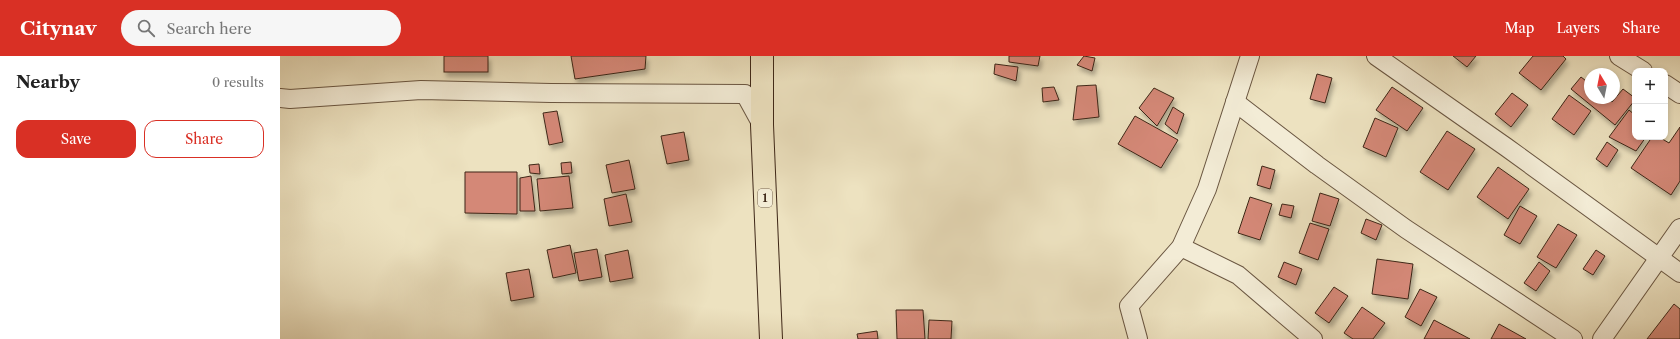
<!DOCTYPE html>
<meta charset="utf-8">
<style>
:root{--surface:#fff;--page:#f6f6f6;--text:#222;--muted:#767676;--line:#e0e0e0;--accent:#d93025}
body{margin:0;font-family:"Libre Caslon Text",serif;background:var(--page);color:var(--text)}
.controls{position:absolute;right:12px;top:12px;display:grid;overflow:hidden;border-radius:8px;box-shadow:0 2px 6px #0003}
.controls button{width:36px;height:36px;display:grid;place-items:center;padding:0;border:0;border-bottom:1px solid var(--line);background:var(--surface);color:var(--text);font:20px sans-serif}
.compass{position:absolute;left:1304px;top:12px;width:36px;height:36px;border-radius:50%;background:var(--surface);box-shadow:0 2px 6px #0003;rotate:350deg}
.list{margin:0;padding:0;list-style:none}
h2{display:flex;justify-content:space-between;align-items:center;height:52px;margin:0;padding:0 16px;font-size:17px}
h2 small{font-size:13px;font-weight:400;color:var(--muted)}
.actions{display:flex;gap:8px;padding:12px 16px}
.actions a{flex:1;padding:9px 0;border:1px solid var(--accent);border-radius:12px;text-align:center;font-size:14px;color:var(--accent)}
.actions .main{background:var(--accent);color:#fff}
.icon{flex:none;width:22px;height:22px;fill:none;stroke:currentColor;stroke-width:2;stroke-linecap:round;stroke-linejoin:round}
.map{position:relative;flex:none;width:1400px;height:283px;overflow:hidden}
header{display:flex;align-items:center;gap:24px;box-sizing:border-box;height:56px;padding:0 20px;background:var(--accent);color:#fff}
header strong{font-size:19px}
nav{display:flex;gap:22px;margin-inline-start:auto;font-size:14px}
.search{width:280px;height:36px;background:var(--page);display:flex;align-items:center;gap:10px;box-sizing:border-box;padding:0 14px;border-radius:22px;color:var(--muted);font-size:15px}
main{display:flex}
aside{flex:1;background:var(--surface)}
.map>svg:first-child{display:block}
.building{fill:#d48877;stroke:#3e2717;filter:url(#shadow)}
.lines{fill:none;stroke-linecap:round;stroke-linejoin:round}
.street-casing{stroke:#6a5641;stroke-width:20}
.highway-casing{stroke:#3e2717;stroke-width:24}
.street{stroke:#f3ecd6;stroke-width:18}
.highway{stroke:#ede2c0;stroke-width:22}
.labels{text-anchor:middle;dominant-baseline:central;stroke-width:3;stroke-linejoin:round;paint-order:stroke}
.shield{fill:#f3ecd6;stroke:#746250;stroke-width:1}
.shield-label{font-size:11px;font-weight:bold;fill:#3e2717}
</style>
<header>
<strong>Citynav</strong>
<div class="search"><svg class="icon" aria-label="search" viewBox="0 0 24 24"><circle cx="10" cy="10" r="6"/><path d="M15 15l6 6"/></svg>Search here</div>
<nav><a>Map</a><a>Layers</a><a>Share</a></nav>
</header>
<main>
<aside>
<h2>Nearby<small>0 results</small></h2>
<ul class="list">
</ul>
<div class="actions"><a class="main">Save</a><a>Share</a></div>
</aside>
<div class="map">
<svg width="1400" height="283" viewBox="0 0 1400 283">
<defs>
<filter id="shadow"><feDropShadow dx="2.5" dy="4.5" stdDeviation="2" flood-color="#0004"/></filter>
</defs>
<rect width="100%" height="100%" fill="#ede2c0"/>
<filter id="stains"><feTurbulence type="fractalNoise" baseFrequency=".005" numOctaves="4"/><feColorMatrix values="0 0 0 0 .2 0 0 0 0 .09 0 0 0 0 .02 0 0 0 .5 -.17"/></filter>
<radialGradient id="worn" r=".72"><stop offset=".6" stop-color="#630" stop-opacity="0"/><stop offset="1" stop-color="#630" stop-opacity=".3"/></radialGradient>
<g class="building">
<rect x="164" y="0" width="44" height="16"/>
<polygon points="291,0 366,0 365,13 295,23"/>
<polygon points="729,0 760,0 758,10 729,6"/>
<polygon points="804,0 815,2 812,15 797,9"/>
<polygon points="1173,0 1196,0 1187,11"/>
<polygon points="1253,0 1283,0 1286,3 1261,34 1239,17"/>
<polygon points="715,8 738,11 736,25 714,18"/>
<polygon points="1037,18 1052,22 1045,47 1030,43"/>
<polygon points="1301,21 1310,28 1310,42 1327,42 1332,46 1343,33 1355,42 1355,44 1335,69 1291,33"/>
<polygon points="816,29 819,61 793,64 797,30"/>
<polygon points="774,31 779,44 763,46 762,32"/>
<polygon points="1112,31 1143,52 1127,75 1096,54"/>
<polygon points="874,32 894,42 877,70 859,52"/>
<polygon points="1232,37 1248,49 1231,71 1215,58"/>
<polygon points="1289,39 1311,55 1294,79 1272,63"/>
<polygon points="893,51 904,58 897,78 885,68"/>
<polygon points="1349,54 1355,59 1355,81 1366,81 1356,95 1329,81"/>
<polygon points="277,55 283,86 269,89 263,57"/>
<polygon points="855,60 898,84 881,112 838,88"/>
<polygon points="1095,62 1118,72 1106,101 1083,91"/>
<polygon points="1400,71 1400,125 1391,139 1351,112 1372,81 1379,81 1389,87"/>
<polygon points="1167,75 1195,93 1168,134 1140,116"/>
<polygon points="404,76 409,104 387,108 381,80"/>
<polygon points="1327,86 1338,94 1327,111 1316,103"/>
<polygon points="349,104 355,133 332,137 326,109"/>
<polygon points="291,106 292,117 282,118 281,107"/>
<polygon points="259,108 260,118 250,117 249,109"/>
<polygon points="982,110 995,114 990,133 977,129"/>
<polygon points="1218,111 1249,133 1228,163 1197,141"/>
<polygon points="185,116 237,116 237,158 185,157"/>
<polygon points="251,120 255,155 240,155 240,122"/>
<polygon points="289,120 293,152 260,155 257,123"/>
<polygon points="1040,137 1059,143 1050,170 1032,165"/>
<polygon points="346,138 352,166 329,170 324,143"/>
<polygon points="970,141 992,148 980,184 958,177"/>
<polygon points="1002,148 1014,150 1011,162 999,159"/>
<polygon points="1240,150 1257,160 1240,188 1224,179"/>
<polygon points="1086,163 1102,169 1096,184 1081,177"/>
<polygon points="1030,167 1049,173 1038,204 1019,197"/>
<polygon points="1278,168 1297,179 1276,212 1257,201"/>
<polygon points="290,189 296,217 273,222 267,194"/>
<polygon points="317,193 322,221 299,225 294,197"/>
<polygon points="348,194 353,222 330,226 325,199"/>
<polygon points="1316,194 1325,200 1313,219 1303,213"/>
<polygon points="1097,203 1133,208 1128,243 1092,238"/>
<polygon points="1004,206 1022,213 1016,229 998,221"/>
<polygon points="1259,206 1270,215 1256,235 1244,227"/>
<polygon points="249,213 254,241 231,245 226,217"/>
<polygon points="1054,231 1068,240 1049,267 1035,257"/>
<polygon points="1140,233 1157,241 1141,270 1125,261"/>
<polygon points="1394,248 1400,253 1400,283 1367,283"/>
<polygon points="1082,251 1105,267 1093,283 1073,283 1064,277"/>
<polygon points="616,254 643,254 645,283 617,283"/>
<polygon points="649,264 672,265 671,283 648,283"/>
<polygon points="1154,264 1190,283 1144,283"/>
<polygon points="1219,268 1246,283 1211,283"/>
<polygon points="597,275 598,283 578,283 577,278"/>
</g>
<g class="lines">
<g class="street-casing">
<g id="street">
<polyline points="1096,0 1226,91 1400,217"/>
<polyline points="1339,0 1363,15"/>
<polyline points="1385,28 1400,38"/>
<polyline points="0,42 10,43 141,34 271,37 465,38 482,69"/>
<polyline points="955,46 1037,109 1126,173 1293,283"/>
<polyline points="901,191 958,219 1033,283"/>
<polyline points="858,283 849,250 901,191 927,133 970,0"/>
<polyline points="1322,283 1400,172"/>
</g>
</g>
<g class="highway-casing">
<polyline id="highway" points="482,0 482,69 491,283"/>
</g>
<use href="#street" class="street"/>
<use href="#highway" class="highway"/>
</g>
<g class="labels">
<rect class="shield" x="478" y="133" width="14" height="18" rx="3"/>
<g class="shield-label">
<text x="485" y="142">1</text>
</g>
</g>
<rect width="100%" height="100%" filter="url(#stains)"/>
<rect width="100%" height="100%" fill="url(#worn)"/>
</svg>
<div class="controls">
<button>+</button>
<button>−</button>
</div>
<svg class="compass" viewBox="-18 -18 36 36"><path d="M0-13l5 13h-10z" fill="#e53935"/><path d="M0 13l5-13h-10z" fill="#767676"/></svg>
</div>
</main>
